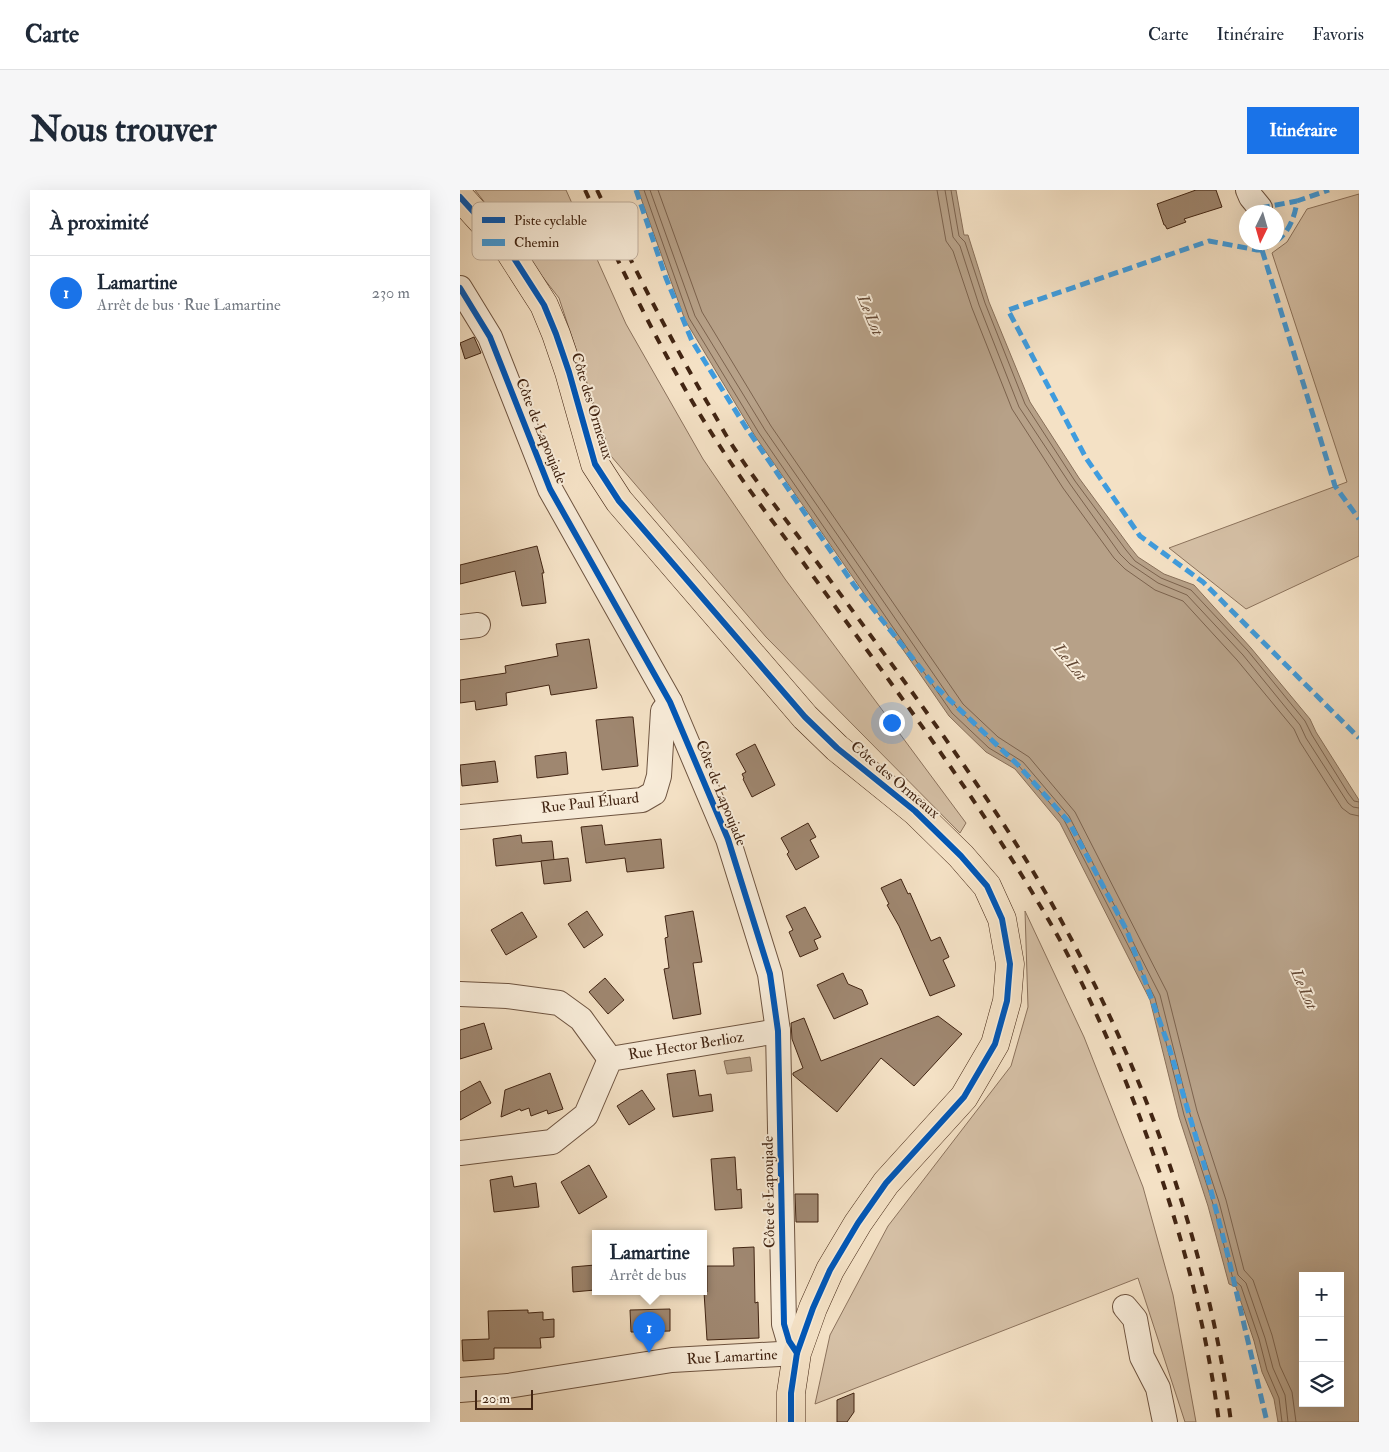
<!DOCTYPE html>
<html lang="fr">
<meta charset="utf-8">
<style>
:root{--surface:#fff;--page:#f6f6f7;--text:#1f2937;--muted:#747a83;--line:#e0e1e3;--accent:#1a73e8}
body{margin:0;font-family:"IM FELL Double Pica",serif;background:var(--page);color:var(--text)}
.controls{position:absolute;right:15px;bottom:15px;display:grid;overflow:hidden;border-radius:0px;box-shadow:0 5px 20px #0002}
.controls button{width:45px;height:45px;display:grid;place-items:center;padding:0;border:0;border-bottom:1px solid var(--line);background:var(--surface);color:var(--text);font:25px sans-serif}
.compass{position:absolute;left:779px;top:15px;width:45px;height:45px;border-radius:50%;background:var(--surface);box-shadow:0 5px 20px #0002;rotate:185deg}
.scale{position:absolute;left:15px;bottom:12px;width:58px;box-sizing:border-box;padding-left:5px;border:2px solid #422513;border-top:0;font-size:14px;line-height:18px;white-space:nowrap;color:#422513;-webkit-text-stroke:4px #f8ecd9;paint-order:stroke}
.you{position:absolute;left:431px;top:532px;width:18px;height:18px;margin:-12px;border:4px solid #fff;border-radius:50%;background:#1a73e8;box-shadow:0 0 0 8px #1a73e833}
.badge{display:grid;place-items:center;width:32px;height:32px;border-radius:50%;background:var(--accent);color:#fff;font-size:16px;font-weight:700}
.pin{position:absolute;translate:-50% -41px;filter:drop-shadow(0 1px 2px #0008)}
.pin::after{content:'';position:absolute;top:26px;width:18px;height:15px;background:inherit;clip-path:polygon(0 0,100% 0,50% 100%)}
.popup{position:absolute;left:132px;top:1040px;width:115px;height:65px;box-sizing:border-box;display:grid;place-content:center;border-radius:0px;background:var(--surface);filter:drop-shadow(0 1px 4px #0005);font-size:16px;white-space:nowrap;color:var(--muted)}
.popup b{font-size:19px;color:var(--text)}
.popup::after{content:'';position:absolute;left:50%;top:100%;margin-left:-10px;border:10px solid transparent;border-top-color:var(--surface)}
.list{margin:0;padding:0;list-style:none}
h2{display:flex;justify-content:space-between;align-items:center;height:65px;margin:0;padding:0 20px;font-size:21px}
h2 small{font-size:16px;font-weight:400;color:var(--muted)}
.list li{display:grid;grid-template-columns:32px 1fr auto;gap:15px;align-items:center;box-sizing:border-box;height:75px;padding:0 20px;border-top:1px solid var(--line)}
.list b{display:block;font-size:19px;white-space:nowrap}
.list p{margin:0;font-size:16px;white-space:nowrap;color:var(--muted)}
.list em{font-size:16px;font-style:normal;color:var(--muted)}
.icon{flex:none;width:28px;height:28px;fill:none;stroke:currentColor;stroke-width:2;stroke-linecap:round;stroke-linejoin:round}
.map{position:relative;flex:none;width:899px;height:1232px;overflow:hidden;border-radius:0px}
header{display:flex;align-items:center;gap:30px;box-sizing:border-box;height:70px;padding:0 25px;background:var(--surface);border-bottom:1px solid var(--line)}
header strong{font-size:24px}
nav{display:flex;gap:28px;margin-inline-start:auto;font-size:18px}
.intro{display:flex;align-items:center;justify-content:space-between;box-sizing:border-box;height:120px;padding:0 30px}
h1{margin:0;font-size:35px}
.button{padding:12px 22px;border-radius:0px;background:var(--accent);color:#fff;font-size:18px;font-weight:700}
main{display:flex;gap:30px;padding:0 30px}
aside{flex:1;background:var(--surface);border-radius:0px;box-shadow:0 5px 20px #0002}
.map>svg:first-child{display:block}
.green{fill:#d6c1a7;stroke:#8c735d}
.water{fill:#b7a188;stroke:#886f59;fill-rule:evenodd}
.lines{fill:none;stroke-linecap:round;stroke-linejoin:round}
.shore{stroke:#7c634e;stroke-width:1}
.building{fill:#9f8770;stroke:#422513}
.minor-casing{stroke:#6e5440;stroke-width:26}
.primary-casing{stroke:#422513;stroke-width:29}
.minor{stroke:#f8ecd9;stroke-width:24}
.primary{stroke:#f4e1c5;stroke-width:28}
.rail{stroke:#422513;stroke-width:4;stroke-dasharray:9 9;stroke-linecap:butt}
.quiet{stroke:#3f9cde;stroke-width:5;stroke-dasharray:10 5;stroke-linecap:butt}
.cycleway-casing{stroke:#f8ecd9;stroke-width:9}
.cycleway{stroke:#0057b8;stroke-width:6}
.labels{text-anchor:middle;dominant-baseline:central;stroke-width:4;stroke-linejoin:round;paint-order:stroke}
.street-label{font-size:15px;fill:#422513;stroke:#f8ecd9}
.water-label{font-size:16px;font-style:italic;fill:#654a36;stroke:#f8ecd9}
.key{fill:#f8ecd9;stroke:#c1b09e;stroke-width:1}
.key-label{font-size:14px;fill:#422513}
</style>
<header>
<strong>Carte</strong>
<nav><a>Carte</a><a>Itinéraire</a><a>Favoris</a></nav>
</header>
<div class="intro"><h1>Nous trouver</h1><a class="button">Itinéraire</a></div>
<main>
<aside>
<h2>À proximité<small></small></h2>
<ul class="list">
<li><span class="badge">1</span><div><b>Lamartine</b><p>Arrêt de bus · Rue Lamartine</p></div><em>230 m</em></li>
</ul>
</aside>
<div class="map">
<svg width="899" height="1232" viewBox="0 0 899 1232">
<rect width="100%" height="100%" fill="#f4e1c5"/>
<filter id="stains"><feTurbulence type="fractalNoise" baseFrequency=".004" numOctaves="4"/><feColorMatrix values="0 0 0 0 .2 0 0 0 0 .09 0 0 0 0 .02 0 0 0 .5 -.17"/></filter>
<radialGradient id="worn" r=".72"><stop offset=".6" stop-color="#630" stop-opacity="0"/><stop offset="1" stop-color="#630" stop-opacity=".3"/></radialGradient>
<g class="green">
<polygon points="15,0 106,0 166,134 243,269 325,389 506,633 500,643 306,447 151,266 99,108"/>
<polygon points="899,4 899,366 786,419 709,358 887,292 812,63 827,52 847,19"/>
<polygon points="565,721 624,847 683,997 713,1105 736,1232 725,1232 678,1088 355,1214 370,1145 428,1036 551,876 568,817"/>
</g>
<g class="water">
<path d="M 178,0 L 496,0 L 504,45 L 508,45 L 529,112 L 570,212 L 619,288 L 670,357 L 678,367 L 704,384 L 734,395 L 791,458 L 850,529 L 856,542 L 899,610 L 899,1232 L 818,1232 L 814,1209 L 802,1182 L 794,1151 L 776,1097 L 769,1094 L 748,1016 L 719,927 L 690,810 L 600,633 L 555,579 L 526,562 L 489,526 L 295,246 L 225,130 ZM 843,1086 L 880,1086 L 880,1213 L 843,1213 Z"/>
<polygon points="290,867 292,881 267,884 264,871"/>
</g>
<g class="lines">
<g class="shore">
<polyline points="184,0 229,128 299,243 492,523 529,558 559,576 604,630 695,808 724,925 753,1014 773,1089 781,1096 799,1149 807,1180 819,1208 822,1232"/>
<polyline points="190,0 235,126 305,240 497,518 533,553 563,572 609,626 700,805 730,924 759,1012 778,1085 786,1093 805,1148 813,1178 825,1205 828,1232"/>
<polyline points="198,0 242,122 311,236 503,514 538,547 569,567 615,622 707,802 737,921 766,1010 784,1080 793,1090 812,1145 820,1176 832,1202 836,1232"/>
<polyline points="477,0 486,51 493,61 512,118 552,219 603,298 654,368 665,379 695,400 723,411 777,470 834,539 840,552 882,618 890,624 899,626"/>
<polyline points="485,0 493,47 500,56 519,115 559,217 610,294 660,364 670,374 698,393 727,405 783,465 840,535 846,548 888,613 893,617 899,618"/>
<polyline points="491,0 499,46 505,52 525,113 565,214 615,291 666,360 675,371 701,388 731,400 788,461 845,531 852,545 888,603 894,611 899,612"/>
</g>
</g>
<g class="building">
<polygon points="736,0 756,0 762,17 724,29 726,32 707,39 705,35 704,35 697,14"/>
<polygon points="14,147 21,163 5,169 0,153"/>
<polygon points="77,356 84,383 82,383 86,413 62,416 55,381 0,394 0,375"/>
<polygon points="129,449 137,498 91,505 89,495 46,503 47,515 16,520 15,511 0,513 0,490 46,483 45,476 98,466 96,454"/>
<polygon points="169,527 173,527 178,576 142,580 136,530"/>
<polygon points="295,554 315,595 292,607 283,589 284,588 282,584 286,582 276,564"/>
<polygon points="106,562 108,584 77,588 75,566"/>
<polygon points="35,571 38,592 2,596 0,575"/>
<polygon points="348,633 356,647 350,650 359,667 336,680 327,664 329,662 321,648"/>
<polygon points="142,635 145,655 201,649 204,678 167,682 165,668 126,673 121,637"/>
<polygon points="61,645 62,653 92,651 94,670 36,676 33,649"/>
<polygon points="108,668 111,691 84,694 81,671"/>
<polygon points="441,689 448,704 450,703 471,751 480,747 489,767 483,770 495,796 470,806 439,736 427,715 429,714 421,698"/>
<polygon points="345,717 361,747 354,750 358,759 340,767 329,742 333,740 326,726"/>
<polygon points="127,721 143,745 124,758 108,734"/>
<polygon points="233,721 242,772 233,773 241,824 213,829 204,779 209,778 205,748 208,747 205,726"/>
<polygon points="62,722 77,747 46,765 31,740"/>
<polygon points="383,783 388,794 402,800 408,814 374,829 357,795"/>
<polygon points="145,788 164,810 148,824 129,802"/>
<polygon points="478,826 502,844 454,896 421,868 377,922 333,885 333,883 343,878 332,849 331,833 344,828 361,871"/>
<polygon points="24,833 32,859 0,869 0,840"/>
<polygon points="235,880 239,906 251,904 253,921 213,927 207,884"/>
<polygon points="90,883 103,919 88,924 87,920 71,926 69,918 61,921 60,919 41,927 45,900"/>
<polygon points="20,891 31,913 0,930 0,902"/>
<polygon points="182,900 195,919 169,935 157,916"/>
<polygon points="275,967 277,1000 281,999 282,1018 255,1020 251,969"/>
<polygon points="129,975 147,1007 119,1024 101,992"/>
<polygon points="52,986 54,997 76,993 79,1017 34,1022 30,990"/>
<polygon points="335,1004 358,1004 358,1032 336,1032"/>
<polygon points="294,1057 295,1113 298,1112 299,1148 247,1150 244,1102 247,1102 247,1076 274,1076 273,1058"/>
<polygon points="135,1075 135,1100 113,1102 112,1077"/>
<polygon points="210,1119 210,1141 171,1142 170,1120"/>
<polygon points="68,1120 68,1123 83,1122 83,1130 94,1129 94,1147 80,1148 81,1158 34,1158 34,1169 3,1171 2,1150 29,1149 28,1121"/>
<polygon points="394,1203 394,1222 387,1232 377,1232 377,1210"/>
</g>
<g class="lines">
<g class="minor-casing">
<g id="minor">
<polyline points="788,0 791,7 800,18"/>
<polyline points="0,98 30,147 90,299 210,512 268,649 310,784 318,841 324,1134 329,1151 337,1163"/>
<polyline points="0,437 18,435"/>
<polyline points="0,627 182,610 194,603 199,586 203,521 210,512"/>
<polyline points="0,804 47,806 99,813 121,829 150,869"/>
<polyline points="0,963 92,952 126,925 150,869 318,841"/>
<polyline points="665,1117 675,1129 682,1167 698,1198 705,1232"/>
<polyline points="0,1200 48,1196 212,1170 337,1163"/>
</g>
</g>
<g class="primary-casing">
<polyline id="primary" points="0,7 50,62 84,115 96,144 109,182 135,274 159,311 345,527 377,558 455,621 501,666 527,696 542,729 550,774 547,811 535,854 504,907 426,993 398,1033 370,1080 353,1118 337,1163 331,1203 331,1232"/>
</g>
<use href="#minor" class="minor"/>
<use href="#primary" class="primary"/>
<g class="rail">
<path d="M 125,0 C 167,91 211,183 267,267 C 291,304 319,339 345,375 C 429,491 516,605 588,729 C 613,771 633,817 653,861 C 704,980 742,1104 759,1232"/>
<path d="M 137,0 C 171,72 207,143 247,212 C 257,228 265,245 276,261 C 295,290 317,318 338,346 C 408,443 481,538 546,638 C 659,813 744,1025 771,1232"/>
</g>
<g class="quiet">
<polyline points="176,0 206,88 232,151 285,236 394,395 474,495 559,576 609,632 667,741 709,857 744,974 767,1062 807,1232"/>
<polyline points="800,18 837,11"/>
<path d="M 816,51 C 829,43 835,26 837,11 L 869,0"/>
<polyline points="814,52 802,60 875,296 899,329"/>
<polyline points="802,60 797,60 749,51 548,120 626,268 680,346 743,392 899,548"/>
</g>
<g class="cycleway-casing">
<g id="cycleway">
<polyline points="0,7 50,62 84,115 96,144 109,182 135,274 159,311 345,527 377,558 455,621 501,666 527,696 542,729 550,774 547,811 535,854 504,907 426,993 398,1033 370,1080 353,1118 337,1163 331,1203 331,1232"/>
<polyline points="0,98 30,147 90,299 210,512 268,649 310,784 318,841 324,1134 329,1151 337,1163"/>
</g>
</g>
<use href="#cycleway" class="cycleway"/>
</g>
<g class="labels">
<g class="street-label">
<text transform="translate(132 216) rotate(73)">Côte des Ormeaux</text>
<text transform="translate(81 241) rotate(68)">Côte de Lapoujade</text>
<text transform="translate(435 590) rotate(40)">Côte des Ormeaux</text>
<text transform="translate(261 603) rotate(68)">Côte de Lapoujade</text>
<text transform="translate(130 613) rotate(-6)">Rue Paul Éluard</text>
<text transform="translate(226 856) rotate(-9)">Rue Hector Berlioz</text>
<text transform="translate(309 1002) rotate(-91)">Côte de Lapoujade</text>
<text transform="translate(272 1167) rotate(-3)">Rue Lamartine</text>
</g>
<g class="water-label">
<text transform="translate(410 125) rotate(67)">Le Lot</text>
<text transform="translate(610 472) rotate(51)">Le Lot</text>
<text transform="translate(844 799) rotate(66)">Le Lot</text>
</g>
</g>
<rect x="12" y="12" width="166" height="58" rx="8" class="key"/>
<rect x="22" y="27" width="23" height="6" fill="#0057b8"/>
<rect x="22" y="49" width="23" height="7" fill="#3f9cde"/>
<g class="key-label">
<text x="54" y="35">Piste cyclable</text>
<text x="54" y="57">Chemin</text>
</g>
<rect width="100%" height="100%" filter="url(#stains)"/>
<rect width="100%" height="100%" fill="url(#worn)"/>
</svg>
<div class="controls">
<button>+</button>
<button>−</button>
<button><svg class="icon" aria-label="layers" viewBox="0 0 24 24"><path d="M12 4l9 5-9 5-9-5zM3 14l9 5 9-5"/></svg></button>
</div>
<svg class="compass" viewBox="-18 -18 36 36"><path d="M0-13l5 13h-10z" fill="#e53935"/><path d="M0 13l5-13h-10z" fill="#747a83"/></svg>
<div class="scale">20 m</div>
<div class="you"></div>
<div class="pin badge" style="left:189px;top:1163px">1</div>
<div class="popup"><b>Lamartine</b>Arrêt de bus</div>
</div>
</main>
